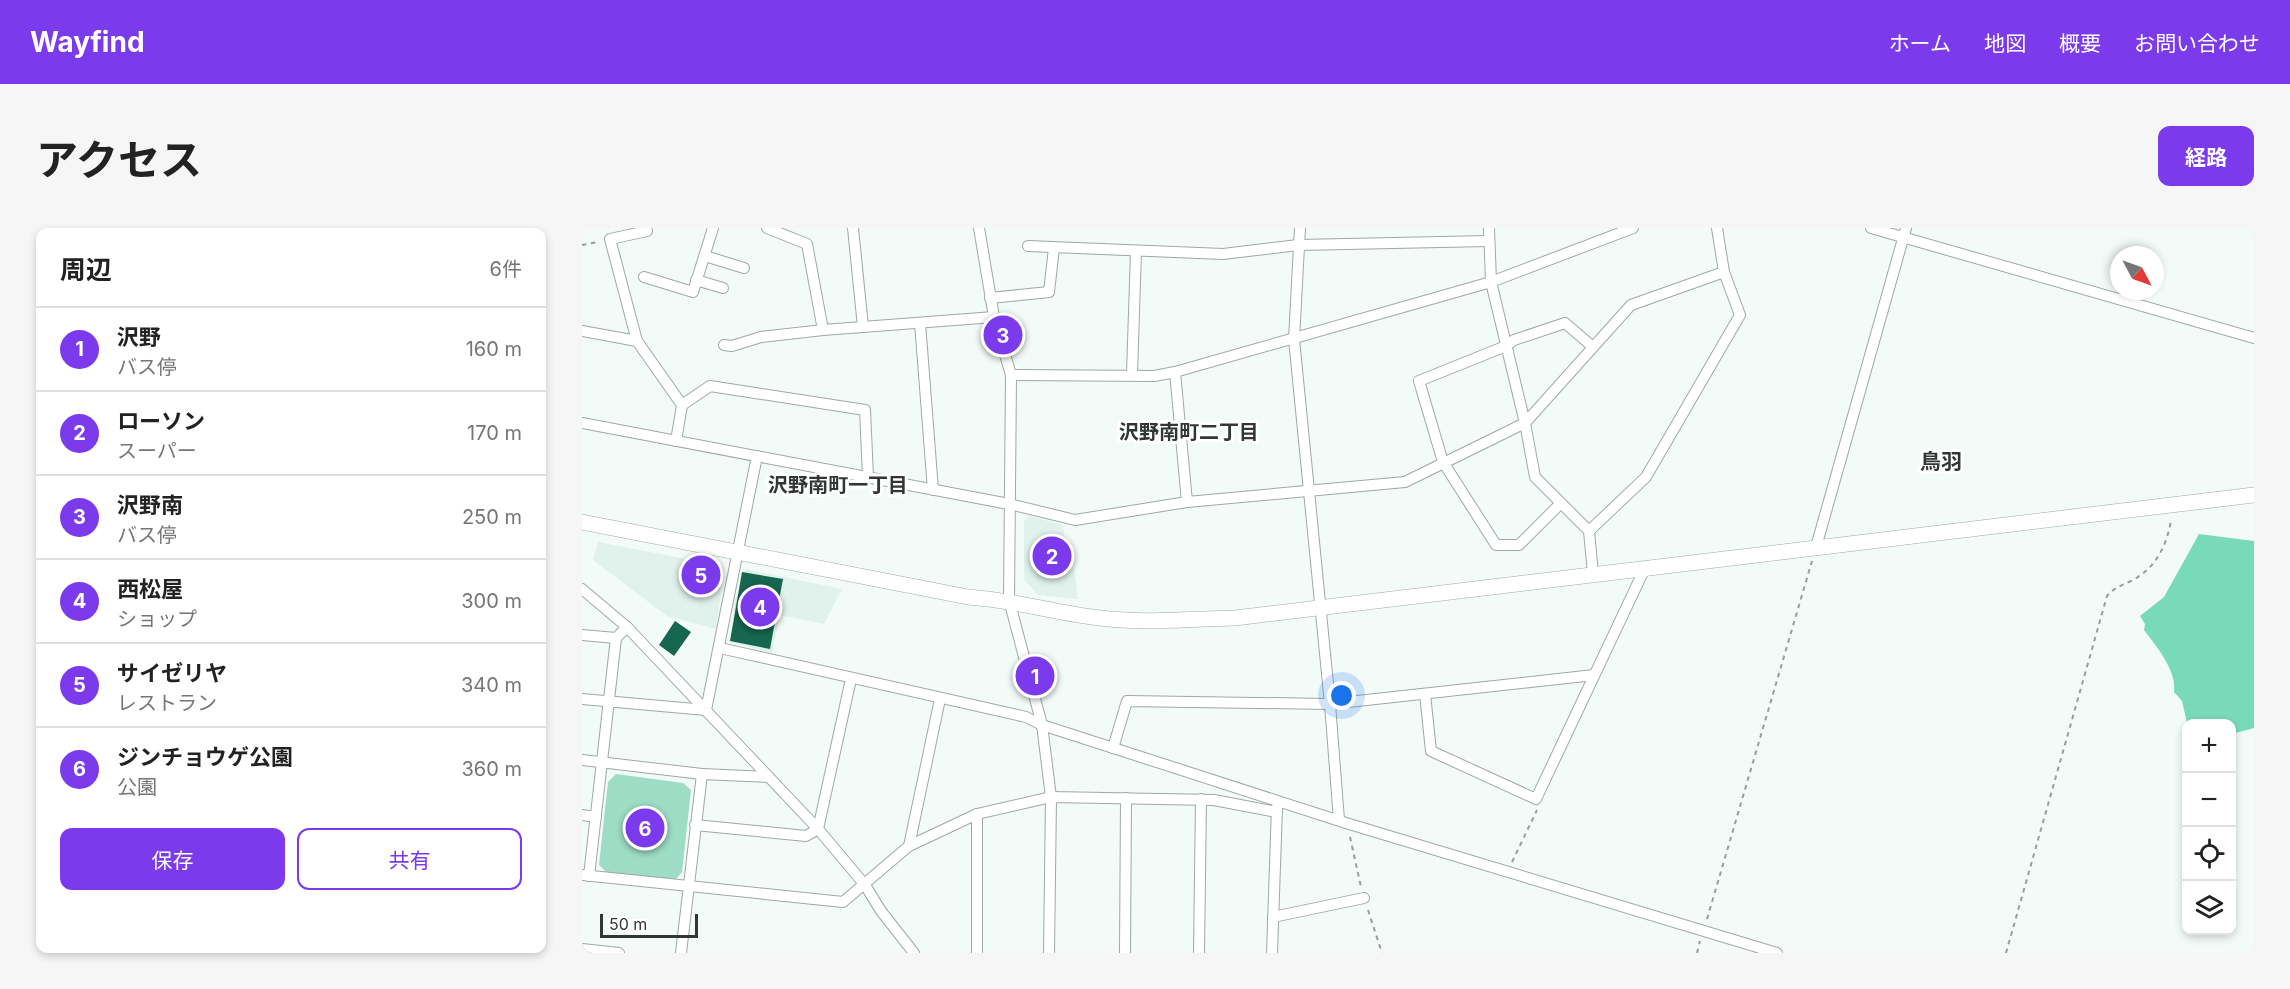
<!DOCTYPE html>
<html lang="ja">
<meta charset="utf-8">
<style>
:root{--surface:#fff;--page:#f6f6f6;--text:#222;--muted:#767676;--line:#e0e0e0;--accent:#7c3aed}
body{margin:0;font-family:Inter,"Noto Sans JP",sans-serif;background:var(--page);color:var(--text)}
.controls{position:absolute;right:18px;bottom:18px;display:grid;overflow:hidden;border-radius:12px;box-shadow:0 3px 9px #0003}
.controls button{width:54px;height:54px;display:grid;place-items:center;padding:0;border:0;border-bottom:2px solid var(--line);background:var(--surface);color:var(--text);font:30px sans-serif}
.compass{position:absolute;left:1528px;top:18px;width:54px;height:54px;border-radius:50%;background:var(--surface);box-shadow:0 3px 9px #0003;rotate:131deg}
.scale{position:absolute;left:18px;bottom:15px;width:98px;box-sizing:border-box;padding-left:6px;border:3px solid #323634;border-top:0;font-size:16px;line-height:21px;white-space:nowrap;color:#323634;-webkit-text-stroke:4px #fff;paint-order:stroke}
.you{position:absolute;left:760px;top:468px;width:21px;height:21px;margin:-15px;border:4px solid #fff;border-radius:50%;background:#1a73e8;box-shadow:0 0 0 9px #1a73e833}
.badge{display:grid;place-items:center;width:39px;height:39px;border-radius:50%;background:var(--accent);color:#fff;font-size:20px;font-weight:700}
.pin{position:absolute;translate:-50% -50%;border:3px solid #fff;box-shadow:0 2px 6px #0006}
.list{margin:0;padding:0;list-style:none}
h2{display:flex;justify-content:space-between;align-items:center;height:78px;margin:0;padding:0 24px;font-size:26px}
h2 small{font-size:20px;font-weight:400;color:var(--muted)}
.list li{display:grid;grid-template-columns:39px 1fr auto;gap:18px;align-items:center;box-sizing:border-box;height:84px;padding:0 24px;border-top:2px solid var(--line)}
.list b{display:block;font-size:22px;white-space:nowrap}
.list p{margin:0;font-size:20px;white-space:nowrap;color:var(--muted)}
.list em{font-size:20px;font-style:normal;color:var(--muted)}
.actions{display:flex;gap:12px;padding:18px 24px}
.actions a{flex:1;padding:14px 0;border:2px solid var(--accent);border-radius:12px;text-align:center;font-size:21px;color:var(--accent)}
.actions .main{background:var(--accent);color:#fff}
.icon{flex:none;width:33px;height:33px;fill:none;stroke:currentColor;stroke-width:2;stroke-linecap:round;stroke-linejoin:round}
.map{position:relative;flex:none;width:1672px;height:725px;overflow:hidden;border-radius:12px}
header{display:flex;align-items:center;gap:36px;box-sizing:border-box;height:84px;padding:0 30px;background:var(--accent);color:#fff}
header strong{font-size:28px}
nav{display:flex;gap:33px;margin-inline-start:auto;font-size:21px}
.intro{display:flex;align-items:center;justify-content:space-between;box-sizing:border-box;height:144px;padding:0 36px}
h1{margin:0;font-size:42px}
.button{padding:15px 27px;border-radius:12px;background:var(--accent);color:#fff;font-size:21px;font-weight:700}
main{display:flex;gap:36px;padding:0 36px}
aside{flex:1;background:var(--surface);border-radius:12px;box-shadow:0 3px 9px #0003}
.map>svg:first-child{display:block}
.built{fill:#e0f2eb}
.green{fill:#9ddcc5}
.water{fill:#79dab9}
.building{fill:#166650}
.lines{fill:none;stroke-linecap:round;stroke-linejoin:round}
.street-casing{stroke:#9fa8a4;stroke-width:12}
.secondary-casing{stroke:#9fa8a4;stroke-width:16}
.path{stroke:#979e9b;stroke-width:2;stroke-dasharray:4.5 4.5;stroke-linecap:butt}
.street{stroke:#fff;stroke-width:10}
.secondary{stroke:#fff;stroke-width:15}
.labels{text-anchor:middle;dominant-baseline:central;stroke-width:6;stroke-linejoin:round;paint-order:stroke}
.neighbourhood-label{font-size:20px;font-weight:bold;fill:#323634;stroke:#fff}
.quarter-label{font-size:21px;font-weight:bold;fill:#323634;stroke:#fff}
</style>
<header>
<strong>Wayfind</strong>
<nav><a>ホーム</a><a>地図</a><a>概要</a><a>お問い合わせ</a></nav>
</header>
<div class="intro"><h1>アクセス</h1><a class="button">経路</a></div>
<main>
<aside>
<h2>周辺<small>6件</small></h2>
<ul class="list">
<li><span class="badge">1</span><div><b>沢野</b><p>バス停</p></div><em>160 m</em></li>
<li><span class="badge">2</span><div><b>ローソン</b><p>スーパー</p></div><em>170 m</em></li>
<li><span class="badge">3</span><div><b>沢野南</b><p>バス停</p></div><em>250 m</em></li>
<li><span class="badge">4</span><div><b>西松屋</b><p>ショップ</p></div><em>300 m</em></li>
<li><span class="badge">5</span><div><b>サイゼリヤ</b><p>レストラン</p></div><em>340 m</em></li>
<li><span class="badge">6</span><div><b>ジンチョウゲ公園</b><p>公園</p></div><em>360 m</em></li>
</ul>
<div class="actions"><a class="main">保存</a><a>共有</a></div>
</aside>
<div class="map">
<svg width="1672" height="725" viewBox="0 0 1672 725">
<rect width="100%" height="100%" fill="#f2fbf8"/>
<g class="built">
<polygon points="447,288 481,297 485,338 492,340 496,371 456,367 442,351 442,294"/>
<polygon points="16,314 140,338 142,343 134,401 85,388 11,332"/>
<polygon points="163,341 260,361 242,396 198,387 190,425 148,414"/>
</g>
<polygon class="green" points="34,546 101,555 109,562 100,644 93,652 27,647 17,637 26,554"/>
<path class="water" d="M 1617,306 L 1672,313 L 1672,500 L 1650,506 L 1650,496 L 1605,495 L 1600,473 L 1592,464 C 1595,443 1575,419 1562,402 L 1563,396 L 1558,388 L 1582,369 Z"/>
<g class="building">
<polygon points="460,312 481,318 484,327 481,343 453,339"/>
<polygon points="103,334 141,341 137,361 99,355"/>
<polygon points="160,344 201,351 188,421 148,413"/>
<polygon points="93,393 109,404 92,428 77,417"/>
</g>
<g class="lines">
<g class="street-casing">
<g id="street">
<polyline points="185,0 225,16 241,102 412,89"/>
<polyline points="271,0 281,99"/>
<polyline points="397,0 412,89 429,147 427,372 460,497 469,569 467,725"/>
<polyline points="718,0 712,111 748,476 757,592"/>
<polyline points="1289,0 1672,110"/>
<polyline points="446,18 641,26 716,17 907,13"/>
<polyline points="123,28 162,40"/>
<polyline points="62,49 111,64 131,0"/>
<polyline points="114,52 141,60"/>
<polyline points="408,70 467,64 472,20"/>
<polyline points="338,95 351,262"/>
<polyline points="0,103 55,113 100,177 94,213"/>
<polyline points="55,113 28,11 65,3 64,0"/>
<polyline points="142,117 150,118 179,109 241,102"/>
<polyline points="593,144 605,274"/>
<polyline points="550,146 554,23"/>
<polyline points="429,147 572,148 593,144 909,54 1051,0"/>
<polyline points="100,177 128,158 283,182 286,249"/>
<polyline points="0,195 427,276 493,292 605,274 823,254 943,195 909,54 907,0"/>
<polyline points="979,275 937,317 914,317 861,234 837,153 924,118 932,112 983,95 1011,119"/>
<polyline points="1007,303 1064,249 1158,87 1142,44 1135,0"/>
<polyline points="1234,319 1324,0"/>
<polyline points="1011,346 1007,303 953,249 943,195 1049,77 1142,44"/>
<polyline points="0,361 45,399 236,601 283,657 299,683 332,725"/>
<polyline points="0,407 34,410"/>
<polyline points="138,420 444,489 460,497 764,595 1195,725"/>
<polyline points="843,466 849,523 954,571 1063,340"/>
<polyline points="0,471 124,482 175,228"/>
<polyline points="531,520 545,473 748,476 1012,447"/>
<polyline points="0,532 120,546 99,725"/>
<polyline points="120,546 186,549"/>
<polyline points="395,586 395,725"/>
<polyline points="0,587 14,589"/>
<polyline points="113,597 224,608 236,601 269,451"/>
<polyline points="327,618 358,471"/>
<polyline points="0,647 261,674 327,618 395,586 469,569 632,572 695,584"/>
<polyline points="7,648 34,410 45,399"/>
<polyline points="691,689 782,670"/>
<polyline points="0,721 37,725"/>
<polyline points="543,725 544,570"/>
<polyline points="617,725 619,571"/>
<polyline points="690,725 695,579"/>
</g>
</g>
<g class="secondary-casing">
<path id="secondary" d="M 0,294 L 386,369 C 430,372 467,383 510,389 C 556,396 606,391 653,390 L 1672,267"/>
</g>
<g class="path">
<polyline points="0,17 16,14"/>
<polyline points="768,609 779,659"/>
<polyline points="930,634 955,582"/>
<polyline points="786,682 800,725"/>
<polyline points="1125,691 1230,333"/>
<polyline points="1115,725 1118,713"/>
<path d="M 1424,725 L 1525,368 C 1533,359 1539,358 1549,353 C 1573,341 1585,318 1589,292"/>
</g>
<use href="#street" class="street"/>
<use href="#secondary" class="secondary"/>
</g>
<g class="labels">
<g class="neighbourhood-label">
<text x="607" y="204">沢野南町二丁目</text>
<text x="256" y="257">沢野南町一丁目</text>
</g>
<g class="quarter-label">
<text x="1359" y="233">鳥羽</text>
</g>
</g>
</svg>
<div class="controls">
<button>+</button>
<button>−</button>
<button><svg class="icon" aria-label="locate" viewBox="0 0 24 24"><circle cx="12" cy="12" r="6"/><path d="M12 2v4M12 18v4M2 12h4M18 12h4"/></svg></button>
<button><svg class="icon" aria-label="layers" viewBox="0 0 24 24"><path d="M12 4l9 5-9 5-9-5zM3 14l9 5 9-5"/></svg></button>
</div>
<svg class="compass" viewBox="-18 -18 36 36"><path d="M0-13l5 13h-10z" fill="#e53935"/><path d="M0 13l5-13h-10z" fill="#767676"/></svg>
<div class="scale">50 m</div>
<div class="you"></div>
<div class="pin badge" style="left:453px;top:448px">1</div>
<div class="pin badge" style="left:470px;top:328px">2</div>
<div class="pin badge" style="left:421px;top:107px">3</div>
<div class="pin badge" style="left:178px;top:379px">4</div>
<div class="pin badge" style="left:119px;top:347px">5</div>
<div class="pin badge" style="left:63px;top:600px">6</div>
</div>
</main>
